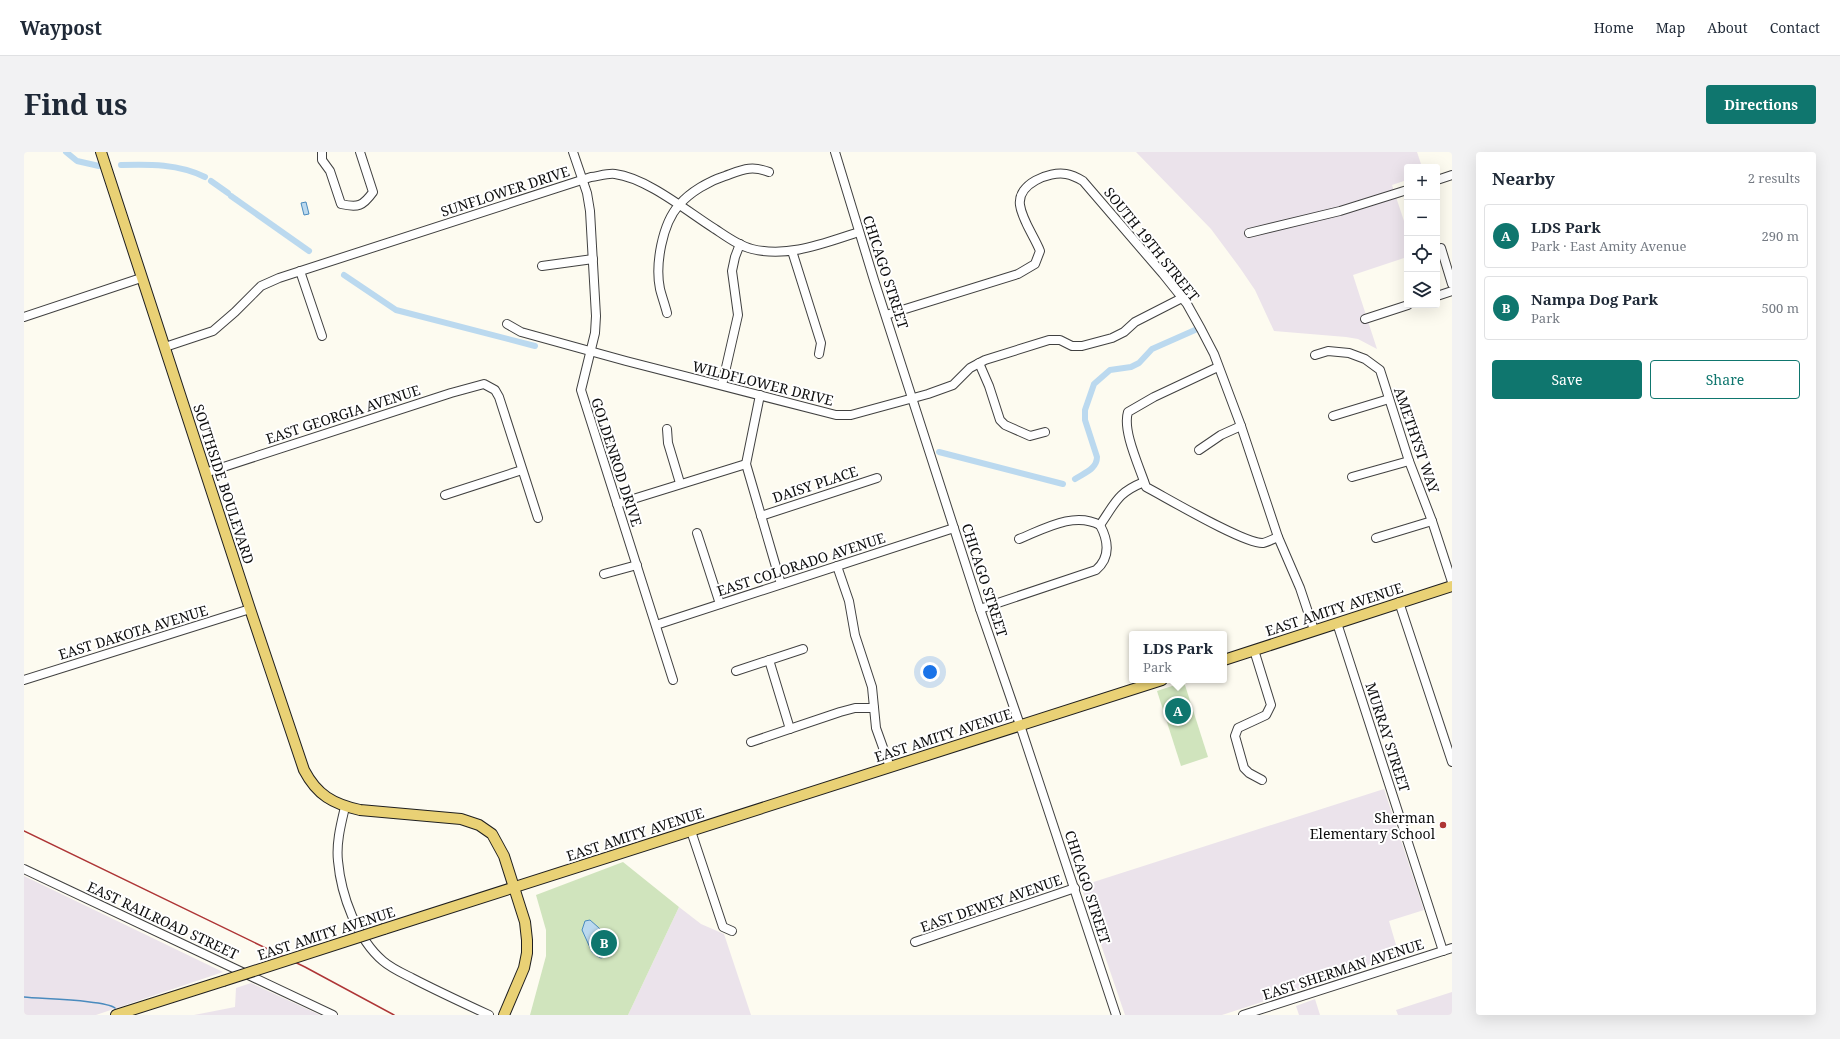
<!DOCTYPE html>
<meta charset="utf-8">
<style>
:root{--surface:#fff;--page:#f2f2f3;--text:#1f2937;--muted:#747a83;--line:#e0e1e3;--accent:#0f766e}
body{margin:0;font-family:"Noto Serif",serif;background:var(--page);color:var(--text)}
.controls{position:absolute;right:12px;top:12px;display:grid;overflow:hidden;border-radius:4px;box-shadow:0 4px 16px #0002}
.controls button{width:36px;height:36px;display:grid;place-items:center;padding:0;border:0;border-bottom:1px solid var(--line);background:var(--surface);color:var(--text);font:20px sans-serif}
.you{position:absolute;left:906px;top:520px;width:14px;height:14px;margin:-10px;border:3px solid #fff;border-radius:50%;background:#1a73e8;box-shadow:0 0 0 6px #1a73e833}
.badge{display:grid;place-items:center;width:26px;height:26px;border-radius:50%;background:var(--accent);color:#fff;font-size:13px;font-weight:700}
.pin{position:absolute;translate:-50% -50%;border:2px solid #fff;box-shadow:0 1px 4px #0006}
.popup{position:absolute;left:1105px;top:479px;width:98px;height:52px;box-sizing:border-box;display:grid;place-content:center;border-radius:4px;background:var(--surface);filter:drop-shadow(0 1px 3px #0005);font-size:13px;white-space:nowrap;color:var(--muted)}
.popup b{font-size:15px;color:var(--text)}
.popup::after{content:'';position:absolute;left:50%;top:100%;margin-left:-8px;border:8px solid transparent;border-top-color:var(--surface)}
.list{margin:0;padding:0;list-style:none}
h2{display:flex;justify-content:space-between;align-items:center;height:52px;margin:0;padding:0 16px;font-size:17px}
h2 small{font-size:13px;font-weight:400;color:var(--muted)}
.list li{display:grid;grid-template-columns:26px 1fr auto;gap:12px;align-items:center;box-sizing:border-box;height:64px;margin:0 8px 8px;padding:0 8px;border:1px solid var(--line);border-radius:4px}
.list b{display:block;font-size:15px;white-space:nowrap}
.list p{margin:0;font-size:13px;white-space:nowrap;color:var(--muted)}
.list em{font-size:13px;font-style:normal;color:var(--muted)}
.actions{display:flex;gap:8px;padding:12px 16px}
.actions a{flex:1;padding:9px 0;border:1px solid var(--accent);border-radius:4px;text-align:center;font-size:14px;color:var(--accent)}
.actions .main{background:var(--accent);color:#fff}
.icon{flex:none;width:22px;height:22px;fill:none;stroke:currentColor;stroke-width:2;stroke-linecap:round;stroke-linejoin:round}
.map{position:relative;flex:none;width:1428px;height:863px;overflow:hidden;border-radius:4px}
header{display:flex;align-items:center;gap:24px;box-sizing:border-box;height:56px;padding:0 20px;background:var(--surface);border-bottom:1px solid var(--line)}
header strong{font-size:19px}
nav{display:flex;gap:22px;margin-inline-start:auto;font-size:14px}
.intro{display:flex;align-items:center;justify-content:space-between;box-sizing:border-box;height:96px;padding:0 24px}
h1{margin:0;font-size:28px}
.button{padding:10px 18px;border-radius:4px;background:var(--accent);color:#fff;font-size:14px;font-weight:700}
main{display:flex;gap:24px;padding:0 24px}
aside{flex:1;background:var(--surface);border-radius:4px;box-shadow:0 4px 16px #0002}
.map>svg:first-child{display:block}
.industrial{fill:#ebe3eb}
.green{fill:#d0e4bd}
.water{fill:#bbd9ef;stroke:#4a8bbe}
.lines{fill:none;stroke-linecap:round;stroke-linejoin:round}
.stream{stroke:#4a8bbe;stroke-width:1.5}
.canal{stroke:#bbd9ef;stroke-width:6}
.minor-casing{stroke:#414141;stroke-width:10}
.major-casing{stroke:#1f1f1f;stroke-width:12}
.minor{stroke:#fff;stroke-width:8}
.major{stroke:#e9d175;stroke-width:10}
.rail{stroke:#ae3536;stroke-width:1.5}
.major-bridge-casing{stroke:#1f1f1f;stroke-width:12;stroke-linecap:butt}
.major-bridge{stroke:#e9d175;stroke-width:10}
.poi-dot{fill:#ae3536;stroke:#fff;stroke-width:1.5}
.labels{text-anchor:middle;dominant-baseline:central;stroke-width:4;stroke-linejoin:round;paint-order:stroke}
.street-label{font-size:14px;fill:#0e0e0e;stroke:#fff}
.poi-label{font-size:14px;fill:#0e0e0e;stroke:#fff;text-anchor:end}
</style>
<header>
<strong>Waypost</strong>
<nav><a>Home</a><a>Map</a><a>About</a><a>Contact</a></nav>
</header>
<div class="intro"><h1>Find us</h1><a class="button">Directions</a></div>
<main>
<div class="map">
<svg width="1428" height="863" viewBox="0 0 1428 863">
<rect width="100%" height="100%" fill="#fdfbf0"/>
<g class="industrial">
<polygon points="1112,0 1393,0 1398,15 1383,15 1383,28 1368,33 1383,78 1383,105 1329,123 1353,197 1334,187 1322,185 1250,179 1231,138 1216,116 1187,77"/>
<polygon points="1360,637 1400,758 1365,769 1375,803 1338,815 1339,817 1198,863 1101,863 1057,734"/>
<polygon points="0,724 199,820 72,863 0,863"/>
<polygon points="655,755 677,772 700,782 727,863 604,863"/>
<polygon points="227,831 296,863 170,863 211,855 212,836"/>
<polygon points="1428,840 1428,863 1374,863 1372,858"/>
<polygon points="1291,847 1296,863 1275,863 1272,854"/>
</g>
<g class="green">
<polygon points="1160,530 1184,605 1157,614 1133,539"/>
<polygon points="599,710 655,755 604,863 506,863 522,804 522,778 512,743"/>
</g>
<g class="water">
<polygon points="282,50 285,62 280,63 277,51"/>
<path d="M 566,768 C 576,777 591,788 587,802 L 577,806 L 573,804 L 568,800 L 558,778 L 561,769 Z"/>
</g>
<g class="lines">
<path class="stream" d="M 0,845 C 16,847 82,848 91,856"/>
<g class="canal">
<polyline points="42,0 53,9 75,14"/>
<path d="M 97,13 C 125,12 155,12 181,25"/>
<polyline points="187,29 204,41"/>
<polyline points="207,44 285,99"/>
<polyline points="320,123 372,158 511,194"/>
<polyline points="915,300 1039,332"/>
<path d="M 1051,327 C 1060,321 1073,317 1073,305 L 1061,268 L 1061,258 L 1070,232 L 1086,218 L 1107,215 L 1115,211 L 1128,197 L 1171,178"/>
</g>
<g class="minor-casing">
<g id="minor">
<path d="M 298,0 L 298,8 L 306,19 L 317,52 C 334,56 339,54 349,40 L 336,0"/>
<polyline points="549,0 563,41 566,59 572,164 571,181 557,238 649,528"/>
<polyline points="811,0 850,128 956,457 996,573 1092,863"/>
<polyline points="1413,28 1428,23"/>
<polyline points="1225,81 1316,59 1383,38"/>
<polyline points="1417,96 1428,132"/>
<polyline points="768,99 797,191 795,202"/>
<polyline points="518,114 569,107"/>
<polyline points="276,119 298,184"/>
<polyline points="1413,144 1428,139"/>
<path d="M 643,161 C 641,153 638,145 636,137 C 631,113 638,72 655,53 C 666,40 685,29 701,24 C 718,18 727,13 745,20"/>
<path d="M 862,163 L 994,122 L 1011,112 L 1016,99 C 1010,84 998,68 996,53 C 993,32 1025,19 1042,22 C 1048,23 1054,26 1059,29 L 1139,122 L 1163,152 L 1177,177 L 1190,202 L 1217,274 L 1254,385 L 1276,436 L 1290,478"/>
<polyline points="0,165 117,126"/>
<polyline points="1341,167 1384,153"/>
<polyline points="483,172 497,180 602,209 812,263 827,263 904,242 929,233 946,216 961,208 1025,188 1036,188 1048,194 1058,194 1088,186 1100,180 1111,170 1158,146"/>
<path d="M 141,195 L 189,179 L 211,160 L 237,134 L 255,126 L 567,25 C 575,24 584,21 591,22 C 623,26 664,60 691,77 C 703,85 715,94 728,97 C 765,106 800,91 835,80"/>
<polyline points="1291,203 1304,199 1325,201 1341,207 1356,218 1385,309 1408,369 1428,430"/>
<polyline points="955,211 965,234 976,268 981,273 1006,284 1021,280"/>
<path d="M 1194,215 L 1130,245 L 1104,260 C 1098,279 1116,316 1122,335 C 1143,346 1220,392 1239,391 C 1244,390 1249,387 1254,385"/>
<polyline points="698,233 714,163 708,119 711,105 716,92"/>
<polyline points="736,243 722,312 757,432"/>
<polyline points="1309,264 1365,247"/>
<polyline points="643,277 644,291 656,331"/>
<polyline points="1175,298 1197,283 1217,274"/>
<polyline points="181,321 427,241 460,232 471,238 475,245 514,366"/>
<polyline points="1328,325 1385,309"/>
<polyline points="421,343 498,318"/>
<polyline points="593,352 722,312"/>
<polyline points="737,364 853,326"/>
<path d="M 1076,373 C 1092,350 1093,341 1120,330"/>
<polyline points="673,381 696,452"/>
<polyline points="1352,386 1408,369"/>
<path d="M 995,387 C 1020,377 1050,359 1076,373"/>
<polyline points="813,414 825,449 831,483 848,535 852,576 866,615"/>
<polyline points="580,422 613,413"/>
<polyline points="1375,450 1428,610"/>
<path d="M 956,457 L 1072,418 C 1087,405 1084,388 1076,373"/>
<polyline points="1313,471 1419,799"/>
<polyline points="632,473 930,376"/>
<polyline points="1230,498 1247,553 1242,563 1214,576 1211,584 1220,616 1225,621 1238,628"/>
<polyline points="745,508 766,577"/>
<polyline points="712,519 779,497"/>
<polyline points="0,528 226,457"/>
<polyline points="727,590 816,560 831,556 850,556"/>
<path d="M 321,655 C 317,672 312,691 314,709 C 317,743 333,787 359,809 C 367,816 378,821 388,826 C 413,839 439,851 465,863"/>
<polyline points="667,679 699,775 708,779"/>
<polyline points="0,717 309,863"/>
<polyline points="891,790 1051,736"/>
<polyline points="1219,863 1428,796"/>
</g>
</g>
<g class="major-casing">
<g id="major">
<path d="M 77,0 L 226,457 L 280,618 C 293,643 309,652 336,658 L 437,667 L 455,673 L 468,682 L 480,704 L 501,770 L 503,788 L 503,801 L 500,816 L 480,863"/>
<polyline points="1200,508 1428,434"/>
<polyline points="360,777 1138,528"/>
<polyline points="92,863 199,829"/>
</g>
</g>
<use href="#minor" class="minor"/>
<use href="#major" class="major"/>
<polyline class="rail" points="0,679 281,815 370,863"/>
<g class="major-bridge-casing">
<polyline id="major-bridge" points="199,829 360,777"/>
</g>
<use href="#major-bridge" class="major-bridge"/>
</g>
<circle class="poi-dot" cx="1419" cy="673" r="4"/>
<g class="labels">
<g class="street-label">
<text transform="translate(481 39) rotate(-18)">SUNFLOWER DRIVE</text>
<text transform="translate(1128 92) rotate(51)">SOUTH 19TH STREET</text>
<text transform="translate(862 120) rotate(72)">CHICAGO STREET</text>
<text transform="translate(739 231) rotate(14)">WILDFLOWER DRIVE</text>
<text transform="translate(319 262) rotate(-18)">EAST GEORGIA AVENUE</text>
<text transform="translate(1393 288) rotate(71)">AMETHYST WAY</text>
<text transform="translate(593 310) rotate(72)">GOLDENROD DRIVE</text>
<text transform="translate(200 332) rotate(72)">SOUTHSIDE BOULEVARD</text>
<text transform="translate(791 332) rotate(-18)">DAISY PLACE</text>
<text transform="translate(777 412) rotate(-18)">EAST COLORADO AVENUE</text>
<text transform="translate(961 428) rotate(72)">CHICAGO STREET</text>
<text transform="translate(1310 457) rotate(-18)">EAST AMITY AVENUE</text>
<text transform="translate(109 480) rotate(-17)">EAST DAKOTA AVENUE</text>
<text transform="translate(919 583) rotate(-18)">EAST AMITY AVENUE</text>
<text transform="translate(1364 585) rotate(72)">MURRAY STREET</text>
<text transform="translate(611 682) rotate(-18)">EAST AMITY AVENUE</text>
<text transform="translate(1064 735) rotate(72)">CHICAGO STREET</text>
<text transform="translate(967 751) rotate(-19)">EAST DEWEY AVENUE</text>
<text transform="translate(139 768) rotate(25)">EAST RAILROAD STREET</text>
<text transform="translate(302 781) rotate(-18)">EAST AMITY AVENUE</text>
<text transform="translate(1319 817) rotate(-18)">EAST SHERMAN AVENUE</text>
</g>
<g class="poi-label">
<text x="1411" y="665">Sherman<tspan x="1411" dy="16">Elementary School</tspan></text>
</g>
</g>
</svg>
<div class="controls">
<button>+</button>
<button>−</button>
<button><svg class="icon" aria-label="locate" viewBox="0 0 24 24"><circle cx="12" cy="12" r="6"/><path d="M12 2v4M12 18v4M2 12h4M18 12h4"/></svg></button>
<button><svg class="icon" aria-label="layers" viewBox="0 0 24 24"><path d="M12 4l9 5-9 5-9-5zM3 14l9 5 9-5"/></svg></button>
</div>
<div class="you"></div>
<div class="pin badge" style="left:1154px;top:559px">A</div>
<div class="popup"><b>LDS Park</b>Park</div>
<div class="pin badge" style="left:580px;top:791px">B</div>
</div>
<aside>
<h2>Nearby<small>2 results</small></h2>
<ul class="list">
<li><span class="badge">A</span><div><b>LDS Park</b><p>Park · East Amity Avenue</p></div><em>290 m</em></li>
<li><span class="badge">B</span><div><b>Nampa Dog Park</b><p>Park</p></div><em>500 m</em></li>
</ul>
<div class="actions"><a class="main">Save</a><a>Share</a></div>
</aside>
</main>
